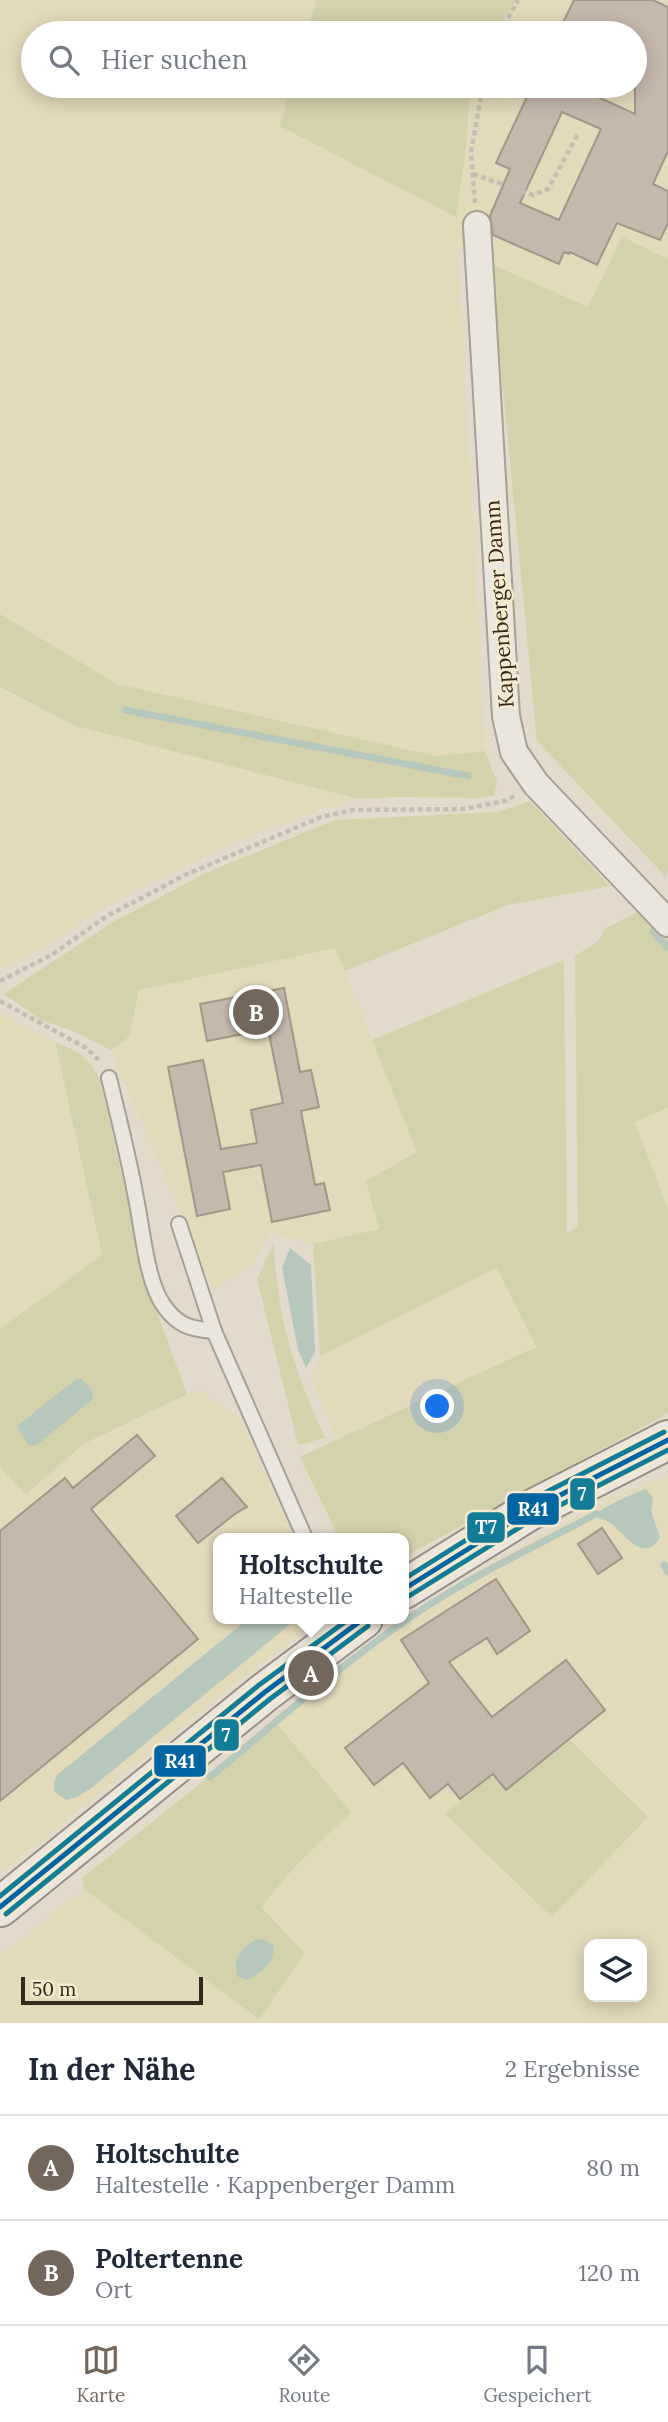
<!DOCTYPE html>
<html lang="de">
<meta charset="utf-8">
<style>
:root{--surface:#fff;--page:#f2f2f3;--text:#1f2937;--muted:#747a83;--line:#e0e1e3;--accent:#73665a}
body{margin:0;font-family:Lora,serif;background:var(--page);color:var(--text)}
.controls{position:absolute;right:21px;bottom:21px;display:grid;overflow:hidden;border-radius:14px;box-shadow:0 4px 18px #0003}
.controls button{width:63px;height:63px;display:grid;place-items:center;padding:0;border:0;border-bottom:2px solid var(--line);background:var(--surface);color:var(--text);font:35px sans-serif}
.scale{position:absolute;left:21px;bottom:18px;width:182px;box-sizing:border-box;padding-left:7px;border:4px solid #36281d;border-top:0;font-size:19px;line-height:24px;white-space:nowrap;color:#36281d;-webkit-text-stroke:5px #f5e9d0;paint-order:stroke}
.you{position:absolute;left:438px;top:1407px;width:24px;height:24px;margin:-18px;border:5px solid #fff;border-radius:50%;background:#1a73e8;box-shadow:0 0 0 10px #1a73e833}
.badge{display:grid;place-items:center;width:46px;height:46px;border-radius:50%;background:var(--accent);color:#fff;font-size:23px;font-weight:700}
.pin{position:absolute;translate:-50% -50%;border:4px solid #fff;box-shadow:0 2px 7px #0006}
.popup{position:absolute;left:213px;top:1533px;width:196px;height:91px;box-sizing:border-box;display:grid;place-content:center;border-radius:14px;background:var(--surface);filter:drop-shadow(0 2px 5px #0005);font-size:23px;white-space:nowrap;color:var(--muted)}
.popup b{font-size:26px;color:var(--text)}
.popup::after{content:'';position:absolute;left:50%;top:100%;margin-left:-14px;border:14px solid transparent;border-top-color:var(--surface)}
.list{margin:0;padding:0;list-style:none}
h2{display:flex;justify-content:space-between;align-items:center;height:91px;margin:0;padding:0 28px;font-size:30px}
h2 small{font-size:23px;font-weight:400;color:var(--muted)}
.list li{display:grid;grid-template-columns:46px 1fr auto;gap:21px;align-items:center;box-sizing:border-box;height:105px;padding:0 28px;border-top:2px solid var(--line)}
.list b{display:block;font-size:26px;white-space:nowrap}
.list p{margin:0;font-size:23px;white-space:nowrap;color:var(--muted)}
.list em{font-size:23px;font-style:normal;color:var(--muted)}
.icon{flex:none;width:38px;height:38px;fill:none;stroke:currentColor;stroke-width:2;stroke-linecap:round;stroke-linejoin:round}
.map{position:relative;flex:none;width:668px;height:2023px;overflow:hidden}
.search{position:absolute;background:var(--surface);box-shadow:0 4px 18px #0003;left:21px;right:21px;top:21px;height:77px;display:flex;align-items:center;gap:18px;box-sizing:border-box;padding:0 24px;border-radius:38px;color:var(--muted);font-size:26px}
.sheet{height:301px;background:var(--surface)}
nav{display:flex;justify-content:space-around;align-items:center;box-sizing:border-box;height:98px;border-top:2px solid var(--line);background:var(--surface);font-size:19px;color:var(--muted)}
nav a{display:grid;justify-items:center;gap:4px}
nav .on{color:var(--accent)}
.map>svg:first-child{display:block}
.farmland{fill:#e3d9bb;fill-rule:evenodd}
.green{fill:#d4d2ad}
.water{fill:#b6c8bc}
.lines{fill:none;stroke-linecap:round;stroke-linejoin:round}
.stream{stroke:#b6c8bc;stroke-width:7}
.building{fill:#c7b8ac;stroke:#a3968b;stroke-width:2;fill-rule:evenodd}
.lane-casing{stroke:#a89f95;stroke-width:18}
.street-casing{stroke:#a89f95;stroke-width:30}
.secondary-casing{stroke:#988f84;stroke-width:42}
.path{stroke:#c3bdb4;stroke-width:4.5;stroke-dasharray:5 3.5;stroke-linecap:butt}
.lane{stroke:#ebe6dd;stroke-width:14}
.street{stroke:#ebe6dd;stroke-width:26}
.secondary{stroke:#ebe6dd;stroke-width:38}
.bus-1-casing{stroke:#f5e9d0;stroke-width:10}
.bus-2-casing{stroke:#f5e9d0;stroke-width:10}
.bus-3-casing{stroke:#f5e9d0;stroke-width:10}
.bus-1{stroke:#0065a1;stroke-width:5}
.bus-2{stroke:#137c97;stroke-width:5}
.bus-3{stroke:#137c97;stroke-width:5}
.labels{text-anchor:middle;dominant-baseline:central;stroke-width:5;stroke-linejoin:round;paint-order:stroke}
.street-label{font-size:21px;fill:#36281d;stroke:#f5e9d0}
.line-badge{stroke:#f5e9d0;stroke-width:2.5}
.badge-label{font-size:19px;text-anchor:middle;font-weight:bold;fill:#fff}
</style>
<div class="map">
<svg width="668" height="2023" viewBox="0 0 668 2023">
<rect width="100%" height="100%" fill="#e3dacb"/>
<g class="farmland">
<polygon points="0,0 316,0 307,33 33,33 33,86 291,86 280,126 466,148 470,86 635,86 635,33 495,33 516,0 668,0 668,259 622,238 588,307 458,251 485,751 436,756 117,684 0,614"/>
<polygon points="0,688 76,726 359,799 322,809 241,839 125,894 16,964 0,969"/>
<polygon points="335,948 417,1152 379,1229 313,1244 270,1232 251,1266 213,1288 111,1050 129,1037 139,990"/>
<polygon points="0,1012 54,1042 102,1255 0,1329"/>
<polygon points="668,1108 668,1210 635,1122"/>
<polygon points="498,1268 536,1347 337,1439 311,1378 320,1356"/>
<polygon points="201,1390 238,1417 295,1538 218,1538 218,1619 320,1619 259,1665 0,1874 0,1467 26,1494 84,1445 187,1394"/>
<path d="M 668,1474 L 668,2023 L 0,2023 L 0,1956 L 84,1889 L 260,2019 L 260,1907 L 202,1782 L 396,1627 L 453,1588 L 543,1534 L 615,1497 ZM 589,1944 L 642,1944 L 642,1997 L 589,1997 Z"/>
</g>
<g class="green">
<polygon points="316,0 516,0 495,33 307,33"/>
<polygon points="291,86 470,86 466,148 456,217 280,126"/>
<polygon points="622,237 668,259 668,869 666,877 537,741 491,264 588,307"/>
<polygon points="0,614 117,684 436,756 485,751 497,782 494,795 478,798 398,797 359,799 76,726 0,687"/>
<polygon points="530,801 610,886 508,905 345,971 335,948 139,990 129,1037 111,1050 75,1032 41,1020 4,994 113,922 208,872 335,820 498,812"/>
<polygon points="641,910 668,939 668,1108 635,1122 668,1210 668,1413 404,1557 404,1538 339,1538 300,1457 536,1347 497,1268 320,1356 313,1244 379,1229 366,1181 417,1152 372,1040 564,960 567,1234 578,1226 575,956 598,941 605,929"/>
<path d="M 55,1042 C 79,1052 88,1055 100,1080 L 148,1288 L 187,1394 L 84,1444 L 26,1494 L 0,1467 L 0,1329 L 102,1255 Z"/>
<path d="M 274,1243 C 277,1319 294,1369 325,1438 L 298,1445 L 257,1279 Z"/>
<polygon points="276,1723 351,1812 292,1870 261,1907 305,1953 259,2019 84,1889 82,1878"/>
<polygon points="569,1739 648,1817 552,1917 445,1814 493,1775 506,1789"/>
</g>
<g class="water">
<polygon points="290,1248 311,1265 315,1352 306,1368 298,1350 282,1268"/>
<polygon points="76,1379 82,1379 92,1390 93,1399 37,1445 28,1445 17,1426"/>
<path d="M 646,1489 L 653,1497 L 651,1511 L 660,1537 C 644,1566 624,1532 610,1523 C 607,1520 604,1520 600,1519 L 596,1514 C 602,1508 638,1491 646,1489 Z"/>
<polygon points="248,1619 291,1619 289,1625 90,1789 77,1797 66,1800 54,1791 54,1782 57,1775"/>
<path d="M 256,1939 L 265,1940 L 274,1946 C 275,1962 261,1974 247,1980 L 238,1977 C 231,1958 242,1949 256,1939 Z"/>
</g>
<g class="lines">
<g class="stream">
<polyline points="125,710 468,776"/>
<polyline points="653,932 668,947"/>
<polyline points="664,1565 668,1572"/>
<path d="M 210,1777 C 289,1712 366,1641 455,1589 C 501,1562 549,1539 596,1514"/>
</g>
</g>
<g class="building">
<path d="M 574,0 L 653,0 L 668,7 L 668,151 L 653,184 L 668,191 L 668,223 L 660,240 L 617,223 L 597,265 L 570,252 L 569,254 L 564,252 L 559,264 L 493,235 L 490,216 L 510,169 L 496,163 L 532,86 L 574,86 L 635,114 L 635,33 L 558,33 ZM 562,112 L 601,129 L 559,220 L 520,203 Z"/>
<polygon points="284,988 300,1072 311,1070 319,1107 301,1111 315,1185 324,1183 330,1210 272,1222 261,1165 223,1172 230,1209 197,1216 168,1067 203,1060 221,1149 257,1143 251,1110 283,1103 268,1029 207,1041 200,1004"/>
<polygon points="137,1435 155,1456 91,1509 198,1639 0,1801 0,1531 65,1478 73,1488"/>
<polygon points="222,1478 247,1507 236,1513 198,1543 176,1516"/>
<polygon points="602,1528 622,1558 598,1574 578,1544"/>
<polygon points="496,1579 530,1631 497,1654 487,1638 449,1662 492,1717 566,1660 605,1710 506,1790 493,1774 460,1799 448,1784 430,1798 403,1763 374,1785 345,1748 429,1683 401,1640"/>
</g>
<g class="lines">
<g class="lane-casing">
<g id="lane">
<path d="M 109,1078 C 118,1116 128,1154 135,1193 C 142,1224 146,1282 164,1306 C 178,1326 191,1329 214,1331"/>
<polyline points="179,1224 214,1331 305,1538"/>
</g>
</g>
<g class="street-casing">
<polyline id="street" points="477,225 506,716 514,752 536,784 668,923"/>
</g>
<g class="secondary-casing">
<g id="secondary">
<polyline points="404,1589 529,1511 668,1440"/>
<polyline points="0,1907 265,1692 363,1619"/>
</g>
</g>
<g class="path">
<polyline points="500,33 518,0"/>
<polyline points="473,174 533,195 548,189 578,134"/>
<polyline points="475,203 471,152 483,86"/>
<polyline points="0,981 53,954 107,916 185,875 321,817 353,810 464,809 505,801 516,795"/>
<polyline points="0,1001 86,1048 101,1062"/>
</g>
<use href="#lane" class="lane"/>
<use href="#street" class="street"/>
<use href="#secondary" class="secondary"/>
<g class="bus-1-casing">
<g id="bus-1">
<polyline points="404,1589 529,1511 668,1440"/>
<polyline points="0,1907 265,1692 363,1619"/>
</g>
</g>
<g class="bus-2-casing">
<g id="bus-2">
<polyline points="409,1596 533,1519 668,1450"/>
<polyline points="6,1914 270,1699 368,1626"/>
</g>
</g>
<g class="bus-3-casing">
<g id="bus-3">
<polyline points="404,1579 525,1503 664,1432"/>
<polyline points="0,1896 259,1685 349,1619"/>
</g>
</g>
<use href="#bus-1" class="bus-1"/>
<use href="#bus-2" class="bus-2"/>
<use href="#bus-3" class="bus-3"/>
</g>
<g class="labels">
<g class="street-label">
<text transform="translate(499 604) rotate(-94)">Kappenberger Damm</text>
</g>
</g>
<g class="line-badge">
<rect x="569" y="1477" width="27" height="34" rx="7" fill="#137c97"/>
<rect x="506" y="1492" width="54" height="34" rx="7" fill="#0065a1"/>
<rect x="466" y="1511" width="40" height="33" rx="7" fill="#137c97"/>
<rect x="213" y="1718" width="27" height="34" rx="7" fill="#137c97"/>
<rect x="153" y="1744" width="54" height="34" rx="7" fill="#0065a1"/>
</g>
<g class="badge-label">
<text x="582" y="1501">7</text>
<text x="533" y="1516">R41</text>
<text x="486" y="1534">T7</text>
<text x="226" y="1742">7</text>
<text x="180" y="1768">R41</text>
</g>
</svg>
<div class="controls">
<button><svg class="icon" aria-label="layers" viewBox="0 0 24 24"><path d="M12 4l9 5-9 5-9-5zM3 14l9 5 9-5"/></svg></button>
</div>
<div class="scale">50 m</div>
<div class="you"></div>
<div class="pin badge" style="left:311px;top:1673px">A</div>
<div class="popup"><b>Holtschulte</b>Haltestelle</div>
<div class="pin badge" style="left:256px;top:1012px">B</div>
<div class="search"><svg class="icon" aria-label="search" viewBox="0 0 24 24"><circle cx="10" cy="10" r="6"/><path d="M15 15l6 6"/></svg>Hier suchen</div>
</div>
<section class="sheet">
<h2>In der Nähe<small>2 Ergebnisse</small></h2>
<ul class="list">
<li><span class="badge">A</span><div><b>Holtschulte</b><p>Haltestelle · Kappenberger Damm</p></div><em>80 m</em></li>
<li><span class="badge">B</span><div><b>Poltertenne</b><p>Ort</p></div><em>120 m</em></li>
</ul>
</section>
<nav>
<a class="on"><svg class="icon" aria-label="map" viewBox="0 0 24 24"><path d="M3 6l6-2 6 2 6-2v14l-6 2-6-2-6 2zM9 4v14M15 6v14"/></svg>Karte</a>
<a><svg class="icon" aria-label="directions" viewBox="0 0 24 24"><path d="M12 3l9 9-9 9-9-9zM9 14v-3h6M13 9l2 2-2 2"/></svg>Route</a>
<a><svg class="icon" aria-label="saved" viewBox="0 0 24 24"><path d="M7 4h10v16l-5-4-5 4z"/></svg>Gespeichert</a>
</nav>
